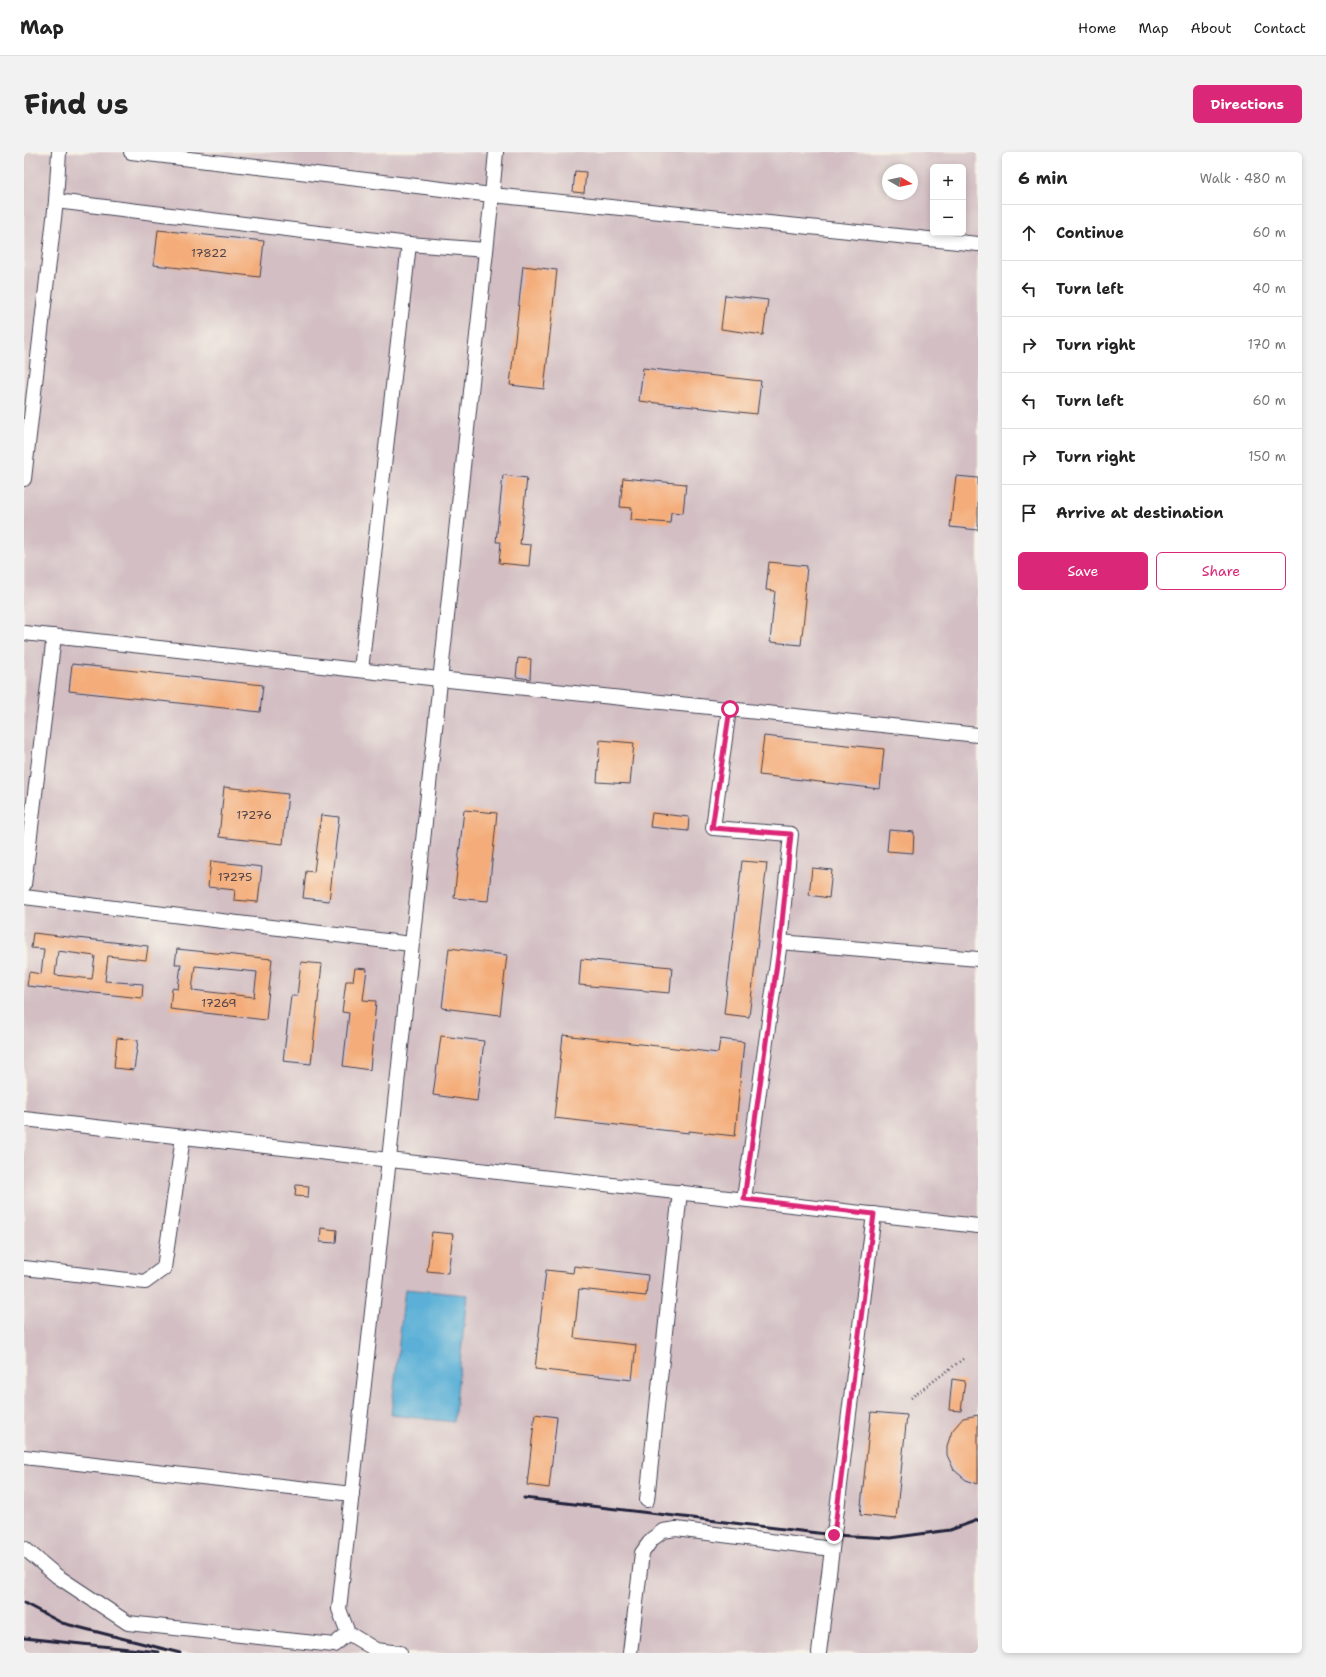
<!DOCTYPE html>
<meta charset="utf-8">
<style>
:root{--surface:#fff;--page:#f2f2f2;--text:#222;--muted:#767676;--line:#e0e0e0;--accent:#db2777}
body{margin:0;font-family:"Shantell Sans",sans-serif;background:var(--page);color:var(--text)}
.controls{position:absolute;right:12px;top:12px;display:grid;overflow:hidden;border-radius:6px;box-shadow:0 2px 6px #0003}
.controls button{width:36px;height:36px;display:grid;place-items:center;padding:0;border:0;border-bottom:1px solid var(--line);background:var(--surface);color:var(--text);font:20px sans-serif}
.compass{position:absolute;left:858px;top:12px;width:36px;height:36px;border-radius:50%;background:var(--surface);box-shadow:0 2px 6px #0003;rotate:99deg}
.stop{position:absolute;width:12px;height:12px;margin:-9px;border:3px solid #db2777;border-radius:50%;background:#fff}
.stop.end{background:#db2777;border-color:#fff;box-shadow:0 1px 4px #0008}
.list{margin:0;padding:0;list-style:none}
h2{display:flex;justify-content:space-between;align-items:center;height:52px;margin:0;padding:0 16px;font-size:17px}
h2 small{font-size:13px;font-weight:400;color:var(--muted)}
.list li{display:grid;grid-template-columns:26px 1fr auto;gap:12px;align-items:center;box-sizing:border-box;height:56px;padding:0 16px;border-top:1px solid var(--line)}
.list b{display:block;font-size:15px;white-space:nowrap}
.list em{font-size:13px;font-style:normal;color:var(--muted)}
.actions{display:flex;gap:8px;padding:12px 16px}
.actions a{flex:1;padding:9px 0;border:1px solid var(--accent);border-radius:6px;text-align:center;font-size:14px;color:var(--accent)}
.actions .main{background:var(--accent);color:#fff}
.icon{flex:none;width:22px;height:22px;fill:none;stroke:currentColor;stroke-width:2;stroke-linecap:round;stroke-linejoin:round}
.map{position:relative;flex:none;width:954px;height:1501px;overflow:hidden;border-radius:6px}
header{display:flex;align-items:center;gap:24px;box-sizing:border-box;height:56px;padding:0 20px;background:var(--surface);border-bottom:1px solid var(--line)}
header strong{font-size:19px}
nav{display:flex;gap:22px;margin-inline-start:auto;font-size:14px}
.intro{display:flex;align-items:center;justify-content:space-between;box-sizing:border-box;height:96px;padding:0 24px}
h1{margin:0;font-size:28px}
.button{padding:10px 18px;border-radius:6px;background:var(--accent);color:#fff;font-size:14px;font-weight:700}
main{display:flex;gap:24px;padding:0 24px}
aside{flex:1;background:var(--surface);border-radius:6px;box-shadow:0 2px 6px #0003}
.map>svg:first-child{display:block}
.industrial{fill:#d2bec3;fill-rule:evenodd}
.water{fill:#5bb0d7;stroke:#3e6989}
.building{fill:#f4ad7a;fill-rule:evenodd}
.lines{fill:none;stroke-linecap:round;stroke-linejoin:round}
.minor-casing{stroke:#414052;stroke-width:16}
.path{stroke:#414052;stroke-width:2.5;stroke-dasharray:1 3;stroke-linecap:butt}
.minor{stroke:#fff;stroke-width:14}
.rail{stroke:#22223b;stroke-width:3}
.route{stroke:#db2777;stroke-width:5}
.labels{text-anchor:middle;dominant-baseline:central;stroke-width:3.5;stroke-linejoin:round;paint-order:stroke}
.number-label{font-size:12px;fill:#56454b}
</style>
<header>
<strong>Map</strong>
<nav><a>Home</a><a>Map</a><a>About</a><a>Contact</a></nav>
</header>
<div class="intro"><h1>Find us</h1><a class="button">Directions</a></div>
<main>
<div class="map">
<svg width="954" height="1501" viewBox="0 0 954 1501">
<rect width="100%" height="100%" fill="#f7f3e8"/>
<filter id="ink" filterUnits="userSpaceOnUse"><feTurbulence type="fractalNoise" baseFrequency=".025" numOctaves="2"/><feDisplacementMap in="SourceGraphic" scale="8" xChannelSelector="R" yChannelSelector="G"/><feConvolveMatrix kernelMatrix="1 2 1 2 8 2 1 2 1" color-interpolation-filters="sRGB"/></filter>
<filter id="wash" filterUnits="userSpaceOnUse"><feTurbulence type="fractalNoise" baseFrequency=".012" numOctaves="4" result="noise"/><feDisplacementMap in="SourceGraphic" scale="16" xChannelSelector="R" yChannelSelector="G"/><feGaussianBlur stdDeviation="0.9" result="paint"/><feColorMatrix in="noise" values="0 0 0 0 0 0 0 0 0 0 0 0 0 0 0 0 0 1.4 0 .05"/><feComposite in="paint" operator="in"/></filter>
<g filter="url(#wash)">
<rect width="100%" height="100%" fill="#f1e9d2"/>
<path class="industrial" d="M 0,0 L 954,0 L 954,1501 L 0,1501 ZM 909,15 L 939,15 L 939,81 L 909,81 ZM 864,18 L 888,18 L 888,42 L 864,42 Z"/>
<polygon class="water" points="381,1137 443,1143 430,1270 367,1263"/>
<g id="blocks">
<g class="building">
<polygon points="551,19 562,20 560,41 549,40"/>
<polygon points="134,78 240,89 236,125 130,113"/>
<polygon points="499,114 533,118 520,237 486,233"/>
<polygon points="701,143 744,148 739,183 697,177"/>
<polygon points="619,216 737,229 733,262 615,249"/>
<polygon points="479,323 503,326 496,392 507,393 505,414 475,411 477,390 472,390"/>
<polygon points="932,324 954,326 954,378 926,375"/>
<polygon points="599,326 662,332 659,361 647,360 646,371 607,368 608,356 596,355"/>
<polygon points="745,410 783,414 780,447 782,447 777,493 746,490 751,439 742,438"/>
<polygon points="494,506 507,507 506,527 492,525"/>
<polygon points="48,512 239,533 236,560 45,539"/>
<polygon points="740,584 860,597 856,637 735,623"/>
<polygon points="576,588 610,591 606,632 573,630"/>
<polygon points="200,635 264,642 259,692 195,685"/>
<polygon points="440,658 473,661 464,749 430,746"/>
<polygon points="628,661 665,665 664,679 626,675"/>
<polygon points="297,663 315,665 305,749 279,746 282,719 290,720"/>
<polygon points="865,678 890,680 889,701 863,699"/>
<polygon points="187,709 238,715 234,750 210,748 211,738 184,735"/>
<polygon points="718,709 743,711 725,865 700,862"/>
<polygon points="788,716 808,718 805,746 785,743"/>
<path d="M 9,781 L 124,794 L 122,808 L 84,804 L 81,829 L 119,832 L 118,846 L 3,834 L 5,820 L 17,822 L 20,797 L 7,796 ZM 34,799 L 71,804 L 68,827 L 31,823 Z"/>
<polygon points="425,796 483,803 476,863 418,856"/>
<path d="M 153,797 L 248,807 L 242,868 L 146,857 L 148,836 L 154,837 L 157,812 L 151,812 ZM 171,814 L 233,820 L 230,845 L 168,838 Z"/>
<polygon points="557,807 648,815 646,841 555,833"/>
<polygon points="277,810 298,812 287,912 259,909 267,844 273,844"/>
<polygon points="331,816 343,817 339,848 352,849 346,918 319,914 325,861 318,860 322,829 329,829"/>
<polygon points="539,883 694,901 696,887 720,890 711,984 665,979 665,981 530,966"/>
<polygon points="417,884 460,889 453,949 409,943"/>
<polygon points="93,886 114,888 110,918 90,916"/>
<polygon points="272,1033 285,1034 284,1045 271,1044"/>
<polygon points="297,1076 313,1078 312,1091 296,1090"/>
<polygon points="408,1080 429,1082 424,1121 403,1119"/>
<polygon points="550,1114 624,1123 622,1144 555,1137 550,1186 612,1193 608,1228 511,1217 522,1118 549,1121"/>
<polygon points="928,1227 941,1229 937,1259 925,1258"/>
<polygon points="847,1260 883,1263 872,1367 836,1363"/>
<polygon points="511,1262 533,1265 525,1336 503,1333"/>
<polygon points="954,1263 954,1332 942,1328 930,1318 923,1303 923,1294 928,1279 939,1266"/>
</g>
</g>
</g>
<g filter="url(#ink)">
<use href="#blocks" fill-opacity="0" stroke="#414052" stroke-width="1"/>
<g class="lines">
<g class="minor-casing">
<g id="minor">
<polyline points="107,0 468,43 365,1007 315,1457 324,1481 352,1498 376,1501"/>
<polyline points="472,0 468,43 954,92"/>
<polyline points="32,49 385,92 462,98"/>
<polyline points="0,327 32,49 35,0"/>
<polyline points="0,481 415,527 954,583"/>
<polyline points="337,518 385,92"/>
<polyline points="705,557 689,676 767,682 756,790 720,1047"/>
<polyline points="0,733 30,484"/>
<polyline points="0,745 387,792"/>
<polyline points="756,790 954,807"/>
<polyline points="0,967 954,1074"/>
<polyline points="0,1116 121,1130 140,1116 159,985"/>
<polyline points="0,1305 328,1342"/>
<polyline points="623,1348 656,1040"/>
<polyline points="0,1396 33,1424 104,1471 310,1493 324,1481"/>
<polyline points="606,1501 618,1401 628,1387 639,1379 652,1377 808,1397"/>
<polyline points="795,1501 850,1062"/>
</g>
</g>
<polyline class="path" points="887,1246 939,1207"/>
<use href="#minor" class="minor"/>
<g class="rail">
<polyline points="500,1346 810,1383 866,1386 926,1378 954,1368"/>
<polyline points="0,1451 38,1471 156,1501"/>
<polyline points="0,1486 135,1500"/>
</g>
</g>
</g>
<g class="lines" filter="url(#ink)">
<polyline class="route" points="706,557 688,676 767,682 756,790 720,1047 850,1062 810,1383"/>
</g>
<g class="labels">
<g class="number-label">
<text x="185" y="101">17822</text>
<text x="230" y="663">17276</text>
<text x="211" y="725">17275</text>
<text x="195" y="851">17269</text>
</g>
</g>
</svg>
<div class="controls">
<button>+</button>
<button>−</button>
</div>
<svg class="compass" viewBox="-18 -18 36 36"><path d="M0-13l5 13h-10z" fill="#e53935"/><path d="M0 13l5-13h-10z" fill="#767676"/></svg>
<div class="stop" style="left:706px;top:557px"></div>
<div class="stop end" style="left:810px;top:1383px"></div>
</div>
<aside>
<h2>6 min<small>Walk · 480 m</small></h2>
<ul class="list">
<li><svg class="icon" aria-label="ahead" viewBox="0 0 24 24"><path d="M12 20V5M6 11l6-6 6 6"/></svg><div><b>Continue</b></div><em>60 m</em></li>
<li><svg class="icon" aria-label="left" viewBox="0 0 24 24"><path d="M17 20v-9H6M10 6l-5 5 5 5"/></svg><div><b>Turn left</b></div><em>40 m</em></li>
<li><svg class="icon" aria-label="right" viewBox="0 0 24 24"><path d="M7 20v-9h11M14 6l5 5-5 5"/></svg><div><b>Turn right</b></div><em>170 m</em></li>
<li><svg class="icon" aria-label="left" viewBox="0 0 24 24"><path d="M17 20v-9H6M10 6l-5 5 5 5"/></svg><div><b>Turn left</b></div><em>60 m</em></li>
<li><svg class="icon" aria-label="right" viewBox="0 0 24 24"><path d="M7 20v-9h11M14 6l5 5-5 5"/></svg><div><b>Turn right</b></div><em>150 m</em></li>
<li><svg class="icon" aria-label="arrive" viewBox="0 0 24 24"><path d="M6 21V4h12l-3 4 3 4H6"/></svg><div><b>Arrive at destination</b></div></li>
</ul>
<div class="actions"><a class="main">Save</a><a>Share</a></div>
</aside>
</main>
